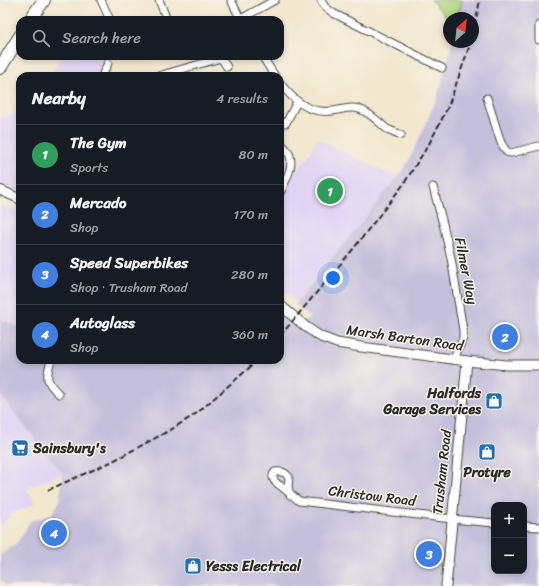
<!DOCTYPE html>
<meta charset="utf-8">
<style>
:root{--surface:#171b24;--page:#242831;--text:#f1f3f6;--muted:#9ea1a6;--line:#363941;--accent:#7c3aed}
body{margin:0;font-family:Sriracha,sans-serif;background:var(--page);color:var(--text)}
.controls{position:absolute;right:12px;bottom:12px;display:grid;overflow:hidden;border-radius:8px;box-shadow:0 2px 6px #0003}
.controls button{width:36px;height:36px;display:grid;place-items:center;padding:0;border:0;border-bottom:1px solid var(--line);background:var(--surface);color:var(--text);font:20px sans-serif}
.compass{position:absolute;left:443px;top:12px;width:36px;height:36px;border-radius:50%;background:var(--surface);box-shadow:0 2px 6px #0003;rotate:27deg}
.you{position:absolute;left:333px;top:278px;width:14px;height:14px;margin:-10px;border:3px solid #fff;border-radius:50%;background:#1a73e8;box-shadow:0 0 0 6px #1a73e833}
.badge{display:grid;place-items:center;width:26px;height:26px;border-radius:50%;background:var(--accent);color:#fff;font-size:13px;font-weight:700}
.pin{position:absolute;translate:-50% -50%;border:2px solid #fff;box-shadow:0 1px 4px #0006}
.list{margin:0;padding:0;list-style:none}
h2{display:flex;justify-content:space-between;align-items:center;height:52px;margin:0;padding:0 16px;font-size:17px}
h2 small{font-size:13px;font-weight:400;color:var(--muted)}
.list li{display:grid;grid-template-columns:26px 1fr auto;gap:12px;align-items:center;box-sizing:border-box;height:60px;padding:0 16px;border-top:1px solid var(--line)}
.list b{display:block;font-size:15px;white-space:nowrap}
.list p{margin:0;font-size:13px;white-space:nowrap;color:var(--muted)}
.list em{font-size:13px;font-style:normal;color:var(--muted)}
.icon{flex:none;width:22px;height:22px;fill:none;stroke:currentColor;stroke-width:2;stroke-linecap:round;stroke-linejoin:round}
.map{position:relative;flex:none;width:539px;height:586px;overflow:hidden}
.search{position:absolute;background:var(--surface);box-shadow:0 2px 6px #0003;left:16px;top:16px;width:268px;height:44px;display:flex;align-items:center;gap:10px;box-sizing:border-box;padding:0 14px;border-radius:12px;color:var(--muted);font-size:15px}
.panel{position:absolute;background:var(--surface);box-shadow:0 2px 6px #0003;left:16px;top:72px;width:268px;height:292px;border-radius:12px}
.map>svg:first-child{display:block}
.built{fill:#e0d4f4}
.industrial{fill:#c4c0db;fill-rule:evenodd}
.garden{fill:#add47e;stroke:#6c8054}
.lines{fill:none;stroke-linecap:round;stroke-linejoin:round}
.street-casing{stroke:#494744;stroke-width:9}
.secondary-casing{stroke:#494744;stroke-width:11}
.highway-casing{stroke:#494744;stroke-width:14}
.street{stroke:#fff;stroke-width:7}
.secondary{stroke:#fff;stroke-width:9}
.highway{stroke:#fff;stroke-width:12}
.rail{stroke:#2b2b2b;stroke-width:2;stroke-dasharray:6 3;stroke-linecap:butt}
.labels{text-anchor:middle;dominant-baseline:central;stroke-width:3;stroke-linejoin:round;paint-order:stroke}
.street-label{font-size:14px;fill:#2b2b2b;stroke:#f7f3e8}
.poi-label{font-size:14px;font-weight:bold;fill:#2b2b2b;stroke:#f7f3e8;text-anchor:start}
</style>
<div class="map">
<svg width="539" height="586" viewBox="0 0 539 586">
<rect width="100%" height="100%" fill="#f7f3e8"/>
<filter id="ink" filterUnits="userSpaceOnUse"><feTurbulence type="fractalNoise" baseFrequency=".025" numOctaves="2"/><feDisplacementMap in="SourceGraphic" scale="8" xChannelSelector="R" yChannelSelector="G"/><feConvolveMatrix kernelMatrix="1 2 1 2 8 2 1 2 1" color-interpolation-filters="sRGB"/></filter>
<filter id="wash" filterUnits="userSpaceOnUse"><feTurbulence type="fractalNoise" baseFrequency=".012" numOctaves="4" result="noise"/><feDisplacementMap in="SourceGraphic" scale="16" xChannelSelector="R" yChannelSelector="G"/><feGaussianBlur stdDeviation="0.9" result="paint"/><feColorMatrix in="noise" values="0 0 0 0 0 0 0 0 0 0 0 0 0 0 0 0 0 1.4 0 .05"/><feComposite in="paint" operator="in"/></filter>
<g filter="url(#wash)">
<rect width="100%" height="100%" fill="#f2e7cf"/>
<g class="built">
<polygon points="66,56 103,56 103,64 97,76 49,76 61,59 64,58"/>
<polygon points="20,111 20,194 0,185 0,118"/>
<polygon points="317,138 397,178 296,302 280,288 280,205 292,176 311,152"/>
<polygon points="280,146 281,147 287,157 289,163 280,189"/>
<polygon points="0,205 14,208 20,211 20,327 0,319"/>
<polygon points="0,395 63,474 27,488 34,504 9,515 10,517 0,527"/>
</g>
<path class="industrial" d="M 462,0 L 539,0 L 539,586 L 6,586 L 0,579 L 0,555 L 14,546 L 22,536 L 30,521 L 51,515 L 59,502 L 63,474 L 0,395 L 0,319 L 20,327 L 20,360 L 280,360 L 280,313 L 298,326 L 310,317 L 295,304 L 397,178 L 409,161 L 437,98 L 452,42 L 473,42 L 473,18 L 458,18 ZM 494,505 L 524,505 L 524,571 L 494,571 Z"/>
<polygon class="garden" points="431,0 462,0 458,18 449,18 449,20"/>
</g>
<g filter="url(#ink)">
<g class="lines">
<g class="street-casing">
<g id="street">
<polyline points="101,0 110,20"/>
<polyline points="159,0 167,20"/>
<polyline points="231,0 241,20"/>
<polyline points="321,0 325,7 333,13 442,68"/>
<polyline points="239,20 275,0"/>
<polyline points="539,25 539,40"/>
<polyline points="262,56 275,76"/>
<polyline points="102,76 108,63"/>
<polyline points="158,76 221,58 227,67"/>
<path d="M 280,83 C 293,100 309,114 332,111 C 341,110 350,106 359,109 C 371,113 378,122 387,129 C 392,131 397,133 401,135"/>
<polyline points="487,98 501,143 507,152 511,153 539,146"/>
<polyline points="280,121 286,123 297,102"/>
<path d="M 280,143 C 300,158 288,175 280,193"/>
<polyline points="433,187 443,224 451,258 463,330 463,338 454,359"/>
<path d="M 51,360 C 46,377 45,381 59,394"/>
<path d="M 290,495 L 288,486 L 289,477 C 285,472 282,471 275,472 C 273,474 272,477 274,480 C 275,483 278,484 281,486 C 287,491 293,496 299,501 L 452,519 L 494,523"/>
<polyline points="524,526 539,527"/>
</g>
</g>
<g class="secondary-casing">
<g id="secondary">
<polyline points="0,190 20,199"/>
<polyline points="280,305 306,327 321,337 337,343 361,347 467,361 507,365 539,365"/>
<polyline points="446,586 467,361"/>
</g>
</g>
<g class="highway-casing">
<g id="highway">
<polyline points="30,20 44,0"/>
<polyline points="0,68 20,36"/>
</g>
</g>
<use href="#street" class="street"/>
<use href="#secondary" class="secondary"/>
<use href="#highway" class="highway"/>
<g class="rail">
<polyline points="473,35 480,0"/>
<polyline points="280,336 354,248 403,185 429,144 448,107 471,42"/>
<polyline points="48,490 111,462 172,429 197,413 248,369 257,360"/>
</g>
</g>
</g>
<defs>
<g id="shop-square" transform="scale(0.9)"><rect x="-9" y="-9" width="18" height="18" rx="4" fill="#1f6fb2" stroke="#f7f3e8"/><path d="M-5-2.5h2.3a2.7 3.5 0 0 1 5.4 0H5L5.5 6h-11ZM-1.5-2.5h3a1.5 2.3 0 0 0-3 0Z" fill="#fff"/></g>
<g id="supermarket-square" transform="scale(0.9)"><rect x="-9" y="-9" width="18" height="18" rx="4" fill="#1f6fb2" stroke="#f7f3e8"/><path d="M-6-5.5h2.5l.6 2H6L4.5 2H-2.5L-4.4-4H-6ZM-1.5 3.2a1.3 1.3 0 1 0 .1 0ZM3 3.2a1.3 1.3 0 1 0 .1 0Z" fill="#fff"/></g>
</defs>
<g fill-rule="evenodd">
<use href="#shop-square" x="494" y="401"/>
<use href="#supermarket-square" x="20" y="448"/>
<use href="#shop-square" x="487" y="452"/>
<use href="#shop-square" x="193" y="566"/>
</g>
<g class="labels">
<g class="street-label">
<text transform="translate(466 271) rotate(79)">Filmer Way</text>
<text transform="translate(405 338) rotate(8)">Marsh Barton Road</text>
<text transform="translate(442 472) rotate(-84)">Trusham Road</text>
<text transform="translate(372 496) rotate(7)">Christow Road</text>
</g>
<g class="poi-label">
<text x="481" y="393" text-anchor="end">Halfords<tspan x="481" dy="16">Garage Services</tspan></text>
<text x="33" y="448">Sainsbury's</text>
<text x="487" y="472" text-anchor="middle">Protyre</text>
<text x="206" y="566">Yesss Electrical</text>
</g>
</g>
</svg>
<div class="controls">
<button>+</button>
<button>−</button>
</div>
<svg class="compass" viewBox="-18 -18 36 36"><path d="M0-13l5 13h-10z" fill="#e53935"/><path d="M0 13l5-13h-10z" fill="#9ea1a6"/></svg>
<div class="you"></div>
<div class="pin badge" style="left:330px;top:191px;background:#2e9e5b">1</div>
<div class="pin badge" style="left:505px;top:337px;background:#3f7fe0">2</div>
<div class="pin badge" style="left:429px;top:554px;background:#3f7fe0">3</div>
<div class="pin badge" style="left:54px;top:533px;background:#3f7fe0">4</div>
<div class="search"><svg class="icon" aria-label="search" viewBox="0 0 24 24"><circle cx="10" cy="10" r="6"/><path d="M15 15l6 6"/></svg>Search here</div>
<section class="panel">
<h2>Nearby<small>4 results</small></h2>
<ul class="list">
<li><span class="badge" style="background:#2e9e5b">1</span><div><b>The Gym</b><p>Sports</p></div><em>80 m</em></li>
<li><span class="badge" style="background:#3f7fe0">2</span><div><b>Mercado</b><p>Shop</p></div><em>170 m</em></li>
<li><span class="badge" style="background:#3f7fe0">3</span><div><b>Speed Superbikes</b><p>Shop · Trusham Road</p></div><em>280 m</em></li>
<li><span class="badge" style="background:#3f7fe0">4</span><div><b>Autoglass</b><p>Shop</p></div><em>360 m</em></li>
</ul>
</section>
</div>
